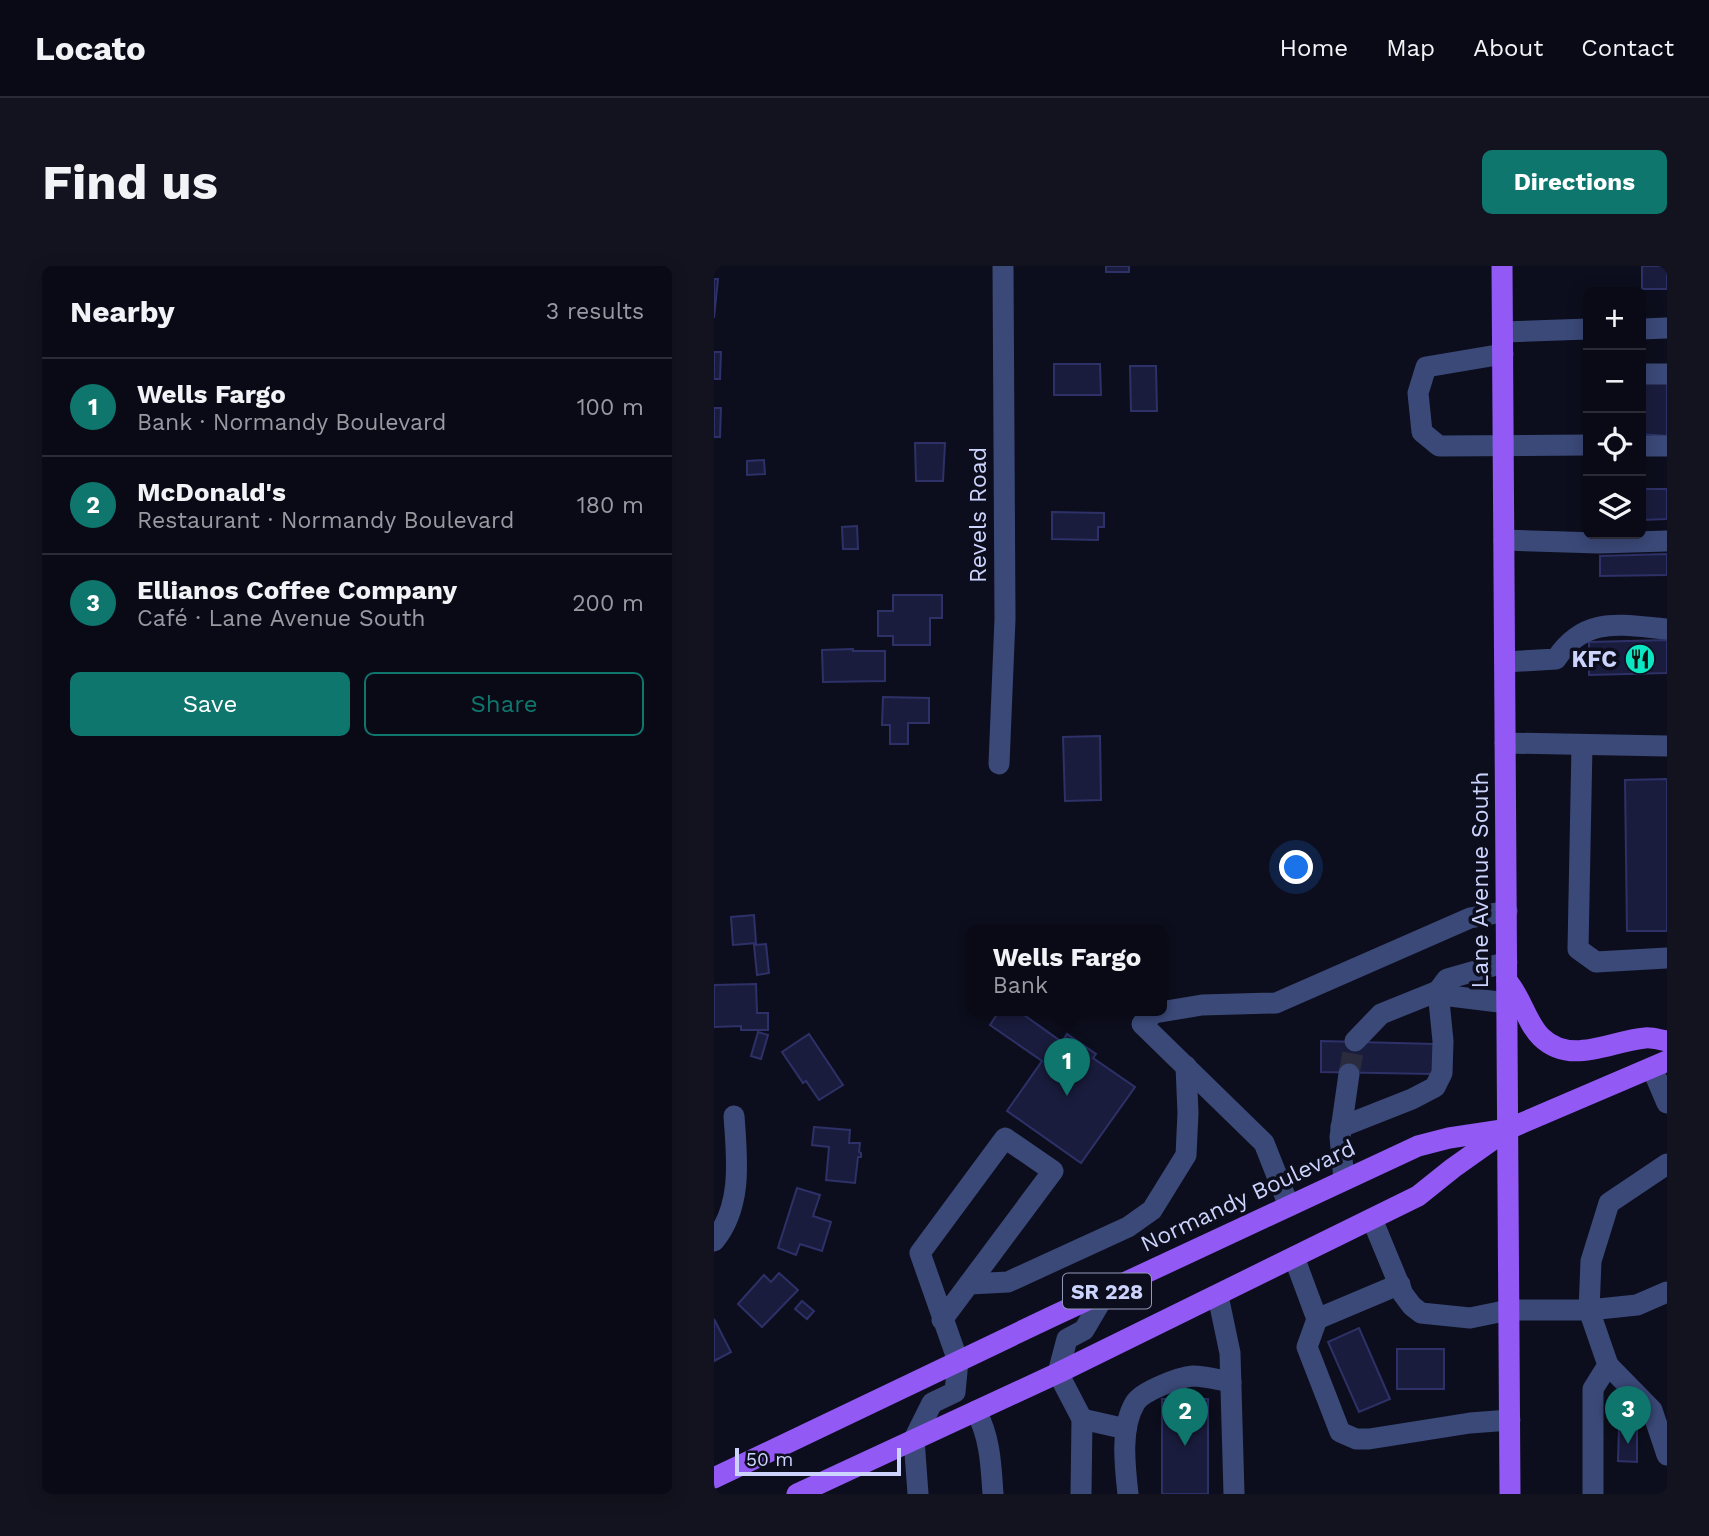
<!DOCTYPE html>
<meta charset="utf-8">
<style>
:root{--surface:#0a0a16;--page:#13131f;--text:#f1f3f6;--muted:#999aa1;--line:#2a2b35;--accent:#0f766e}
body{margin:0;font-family:"Work Sans",sans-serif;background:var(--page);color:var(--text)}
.controls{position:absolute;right:21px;top:21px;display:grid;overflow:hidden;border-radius:10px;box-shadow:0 4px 18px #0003}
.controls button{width:63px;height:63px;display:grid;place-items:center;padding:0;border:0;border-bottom:2px solid var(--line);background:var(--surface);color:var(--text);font:35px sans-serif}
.scale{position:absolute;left:21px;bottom:18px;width:166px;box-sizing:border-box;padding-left:7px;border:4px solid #ccd3fc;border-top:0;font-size:19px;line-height:24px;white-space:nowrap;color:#ccd3fc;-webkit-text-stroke:5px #0d0e1d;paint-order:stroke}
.you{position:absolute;left:583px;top:602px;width:24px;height:24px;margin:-18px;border:5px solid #fff;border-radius:50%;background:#1a73e8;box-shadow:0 0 0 10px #1a73e833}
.badge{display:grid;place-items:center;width:46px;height:46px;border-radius:50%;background:var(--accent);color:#fff;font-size:23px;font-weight:700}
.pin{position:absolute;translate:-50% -58px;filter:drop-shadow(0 2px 4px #0008)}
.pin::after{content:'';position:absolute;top:37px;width:24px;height:21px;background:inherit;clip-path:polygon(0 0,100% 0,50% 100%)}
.popup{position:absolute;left:253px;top:659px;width:200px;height:91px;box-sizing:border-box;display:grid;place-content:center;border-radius:10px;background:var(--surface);filter:drop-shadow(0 2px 5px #0005);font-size:23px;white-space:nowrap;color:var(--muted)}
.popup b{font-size:26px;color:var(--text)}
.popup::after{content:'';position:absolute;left:50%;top:100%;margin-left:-14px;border:14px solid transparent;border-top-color:var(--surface)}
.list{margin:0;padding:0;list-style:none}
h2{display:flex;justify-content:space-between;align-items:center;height:91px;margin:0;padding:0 28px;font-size:30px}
h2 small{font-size:23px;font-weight:400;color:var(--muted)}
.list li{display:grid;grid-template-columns:46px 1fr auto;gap:21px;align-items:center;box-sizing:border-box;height:98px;padding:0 28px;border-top:2px solid var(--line)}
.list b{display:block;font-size:26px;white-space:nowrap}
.list p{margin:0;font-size:23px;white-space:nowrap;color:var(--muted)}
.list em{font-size:23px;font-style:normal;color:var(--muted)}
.actions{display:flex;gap:14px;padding:21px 28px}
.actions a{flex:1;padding:16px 0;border:2px solid var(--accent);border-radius:10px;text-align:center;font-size:24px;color:var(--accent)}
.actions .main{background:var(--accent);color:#fff}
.icon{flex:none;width:38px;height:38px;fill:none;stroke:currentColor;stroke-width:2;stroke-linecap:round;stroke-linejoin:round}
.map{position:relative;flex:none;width:953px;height:1228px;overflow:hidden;border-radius:10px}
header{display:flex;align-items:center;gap:42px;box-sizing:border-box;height:98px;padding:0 35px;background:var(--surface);border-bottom:2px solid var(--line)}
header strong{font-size:33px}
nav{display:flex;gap:38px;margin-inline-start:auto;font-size:24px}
.intro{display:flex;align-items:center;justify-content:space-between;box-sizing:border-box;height:168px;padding:0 42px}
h1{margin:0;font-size:49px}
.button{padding:18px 32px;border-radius:10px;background:var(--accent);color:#fff;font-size:24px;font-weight:700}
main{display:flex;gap:42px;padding:0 42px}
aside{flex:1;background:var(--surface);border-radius:10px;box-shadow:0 4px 18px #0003}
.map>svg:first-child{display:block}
.building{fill:#1a1c3d;stroke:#2d3167;stroke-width:2}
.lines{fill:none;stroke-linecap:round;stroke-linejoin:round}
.minor-tunnel{stroke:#2a2c3e;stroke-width:21;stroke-dasharray:21 10;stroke-linecap:butt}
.minor{stroke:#3b4979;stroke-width:21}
.major{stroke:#9259f5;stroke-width:21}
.labels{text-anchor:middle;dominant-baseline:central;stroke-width:7;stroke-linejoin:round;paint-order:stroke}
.shield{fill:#0d0e1d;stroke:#9398b9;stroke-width:2}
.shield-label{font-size:21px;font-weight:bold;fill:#ccd3fc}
.street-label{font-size:23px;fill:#ccd3fc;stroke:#0d0e1d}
.poi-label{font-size:23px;font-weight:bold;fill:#ccd3fc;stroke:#0d0e1d;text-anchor:end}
</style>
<header>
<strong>Locato</strong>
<nav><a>Home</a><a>Map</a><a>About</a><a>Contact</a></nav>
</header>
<div class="intro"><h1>Find us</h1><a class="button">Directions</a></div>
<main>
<aside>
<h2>Nearby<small>3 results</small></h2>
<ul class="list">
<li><span class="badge">1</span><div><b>Wells Fargo</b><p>Bank · Normandy Boulevard</p></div><em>100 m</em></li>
<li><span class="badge">2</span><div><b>McDonald's</b><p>Restaurant · Normandy Boulevard</p></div><em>180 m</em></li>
<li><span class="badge">3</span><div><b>Ellianos Coffee Company</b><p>Café · Lane Avenue South</p></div><em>200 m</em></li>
</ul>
<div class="actions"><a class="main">Save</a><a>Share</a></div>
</aside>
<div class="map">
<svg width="953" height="1228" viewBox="0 0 953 1228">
<rect width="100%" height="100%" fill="#0d0e1d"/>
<g class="building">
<rect x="392" y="0" width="23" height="6"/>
<rect x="928" y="0" width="25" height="23"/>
<polygon points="0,13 4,13 0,52"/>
<polygon points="0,86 7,86 6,113 0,113"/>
<polygon points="340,98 386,98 387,129 340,129"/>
<polygon points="416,100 442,100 443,145 417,145"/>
<polygon points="929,116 953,117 953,170 927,168 927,119 929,119"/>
<polygon points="0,142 7,142 6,171 0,171"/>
<polygon points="201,177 231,177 229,215 202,215"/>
<polygon points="50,194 51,208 33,209 33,195"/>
<polygon points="927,223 953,223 953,253 927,254"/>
<rect x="870" y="224" width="4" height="30"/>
<polygon points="338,246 390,247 390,261 384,261 384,274 338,273"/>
<polygon points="143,260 144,283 129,283 128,261"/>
<polygon points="953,288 953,309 886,310 886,290"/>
<polygon points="179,329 228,329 228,352 216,352 216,379 179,379 179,370 164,370 164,345 179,345"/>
<polygon points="953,374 953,407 875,409 875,376"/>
<polygon points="139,383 139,385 171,385 171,415 109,416 108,384"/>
<polygon points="169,431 215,432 215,457 194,457 194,478 176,478 176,459 168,459"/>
<polygon points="386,470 387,534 351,535 349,471"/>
<polygon points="953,513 953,665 913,665 911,514"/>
<polygon points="40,649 42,677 19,679 17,651"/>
<polygon points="52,678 55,707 43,709 40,679"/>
<polygon points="42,718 43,747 54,747 54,764 27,764 27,760 0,761 0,719"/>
<polygon points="286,744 303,744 348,776 353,768 382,788 379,792 421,821 367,897 293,845 328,795 276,759"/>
<polygon points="44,766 54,769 47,793 37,790"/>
<polygon points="95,768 129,819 105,834 92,815 89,817 68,786"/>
<polygon points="607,775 720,778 720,808 607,806"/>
<polygon points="100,861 136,864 135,877 146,877 145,886 147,887 147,891 144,891 141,917 112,914 115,881 98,879"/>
<polygon points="83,922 106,929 99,950 117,956 108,985 86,978 82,989 64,982"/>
<polygon points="65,1007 84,1024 48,1061 24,1038 50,1009 57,1016"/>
<polygon points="88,1035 100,1045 93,1053 81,1043"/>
<polygon points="0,1053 17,1086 0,1095"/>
<polygon points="645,1062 676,1133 645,1146 614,1076"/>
<rect x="683" y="1083" width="47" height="40"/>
<rect x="448" y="1133" width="46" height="95"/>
<polygon points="905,1161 923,1161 923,1196 904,1195"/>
</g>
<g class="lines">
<polyline class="minor-tunnel" points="635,808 641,775"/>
<g class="minor">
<polyline points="927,63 953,62"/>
<polyline points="789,66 874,63"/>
<polyline points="789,88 712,101 704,127 708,166 725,180 874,179"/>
<polyline points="927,108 953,108"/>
<polyline points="927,180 953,180"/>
<polyline points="790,274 885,277 953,275"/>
<path d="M 791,396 L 842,393 C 871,349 907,359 953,363"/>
<polyline points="791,477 953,480"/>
<polyline points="868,479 864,683 882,696 953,692"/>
<polyline points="285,498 291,353 289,0"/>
<polyline points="793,696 733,713 724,725 736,730 793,737"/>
<polyline points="938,802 953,837"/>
<polyline points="627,861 698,833 721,821 728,807 729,775 724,725 667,748 641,775"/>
<polyline points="630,914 626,871 635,808"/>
<polyline points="575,940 550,877 428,758 440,747 488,739 562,737 756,652 793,645"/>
<polyline points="658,953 689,1028 698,1040 707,1047 756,1052 795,1044 875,1044 877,995 895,937 953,898"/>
<path d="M 0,975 C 29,940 23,892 20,850"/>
<polyline points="580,991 603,1053 593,1081 626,1166 642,1173 655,1173 756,1157 796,1154"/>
<polyline points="255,1018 294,1016 414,961 438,944 472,889 474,847 472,800"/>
<polyline points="504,1030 516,1087 520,1228"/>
<polyline points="603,1053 686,1018"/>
<polyline points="894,1099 938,1144 953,1189"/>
<path d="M 262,1145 C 276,1171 277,1198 279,1228"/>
<polyline points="368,1153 412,1163"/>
<polyline points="204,1228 200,1173 218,1137 241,1126 244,1095 206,987 291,872 339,905 228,1054"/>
<polyline points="367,1228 368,1153 344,1107 353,1073 370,1064 393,1025"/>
<path d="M 414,1228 C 411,1201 406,1162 421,1137 C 428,1125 466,1111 479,1110 C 491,1110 505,1114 517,1116"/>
<polyline points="879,1228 879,1123 894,1099 875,1044 923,1039 953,1026"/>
</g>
<g class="major">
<polyline points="788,0 796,1228"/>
<path d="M 793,715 C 808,732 812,756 827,771 C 857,800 896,775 931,772 C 938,771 946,774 953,775"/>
<polyline points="0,1212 337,1051 704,880 735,872 788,864"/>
<polyline points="83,1228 344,1107 704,930 739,902 794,863 953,795"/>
</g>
</g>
<defs>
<g id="restaurant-disc" transform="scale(1.575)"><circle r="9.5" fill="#0de6c3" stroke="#0d0e1d"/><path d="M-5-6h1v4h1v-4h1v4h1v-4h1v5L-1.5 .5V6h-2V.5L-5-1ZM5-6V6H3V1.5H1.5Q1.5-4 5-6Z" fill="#111"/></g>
</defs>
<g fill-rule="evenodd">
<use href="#restaurant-disc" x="926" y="393"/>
</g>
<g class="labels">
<rect class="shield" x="349" y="1007.5" width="88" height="35" rx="5"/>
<g class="shield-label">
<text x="393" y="1025">SR 228</text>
</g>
<g class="street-label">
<text transform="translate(264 249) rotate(-90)">Revels Road</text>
<text transform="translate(766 614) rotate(-90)">Lane Avenue South</text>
<text transform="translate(534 930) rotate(-25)">Normandy Boulevard</text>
</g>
<g class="poi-label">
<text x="903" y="393">KFC</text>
</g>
</g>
</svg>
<div class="controls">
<button>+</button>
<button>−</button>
<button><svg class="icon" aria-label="locate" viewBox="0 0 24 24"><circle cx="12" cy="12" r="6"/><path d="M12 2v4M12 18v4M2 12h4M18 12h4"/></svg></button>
<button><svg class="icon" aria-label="layers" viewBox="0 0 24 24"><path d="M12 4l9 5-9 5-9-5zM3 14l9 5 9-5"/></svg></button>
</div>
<div class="scale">50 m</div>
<div class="you"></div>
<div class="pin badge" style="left:353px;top:830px">1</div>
<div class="popup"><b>Wells Fargo</b>Bank</div>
<div class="pin badge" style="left:471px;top:1180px">2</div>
<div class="pin badge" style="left:914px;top:1178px">3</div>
</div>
</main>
